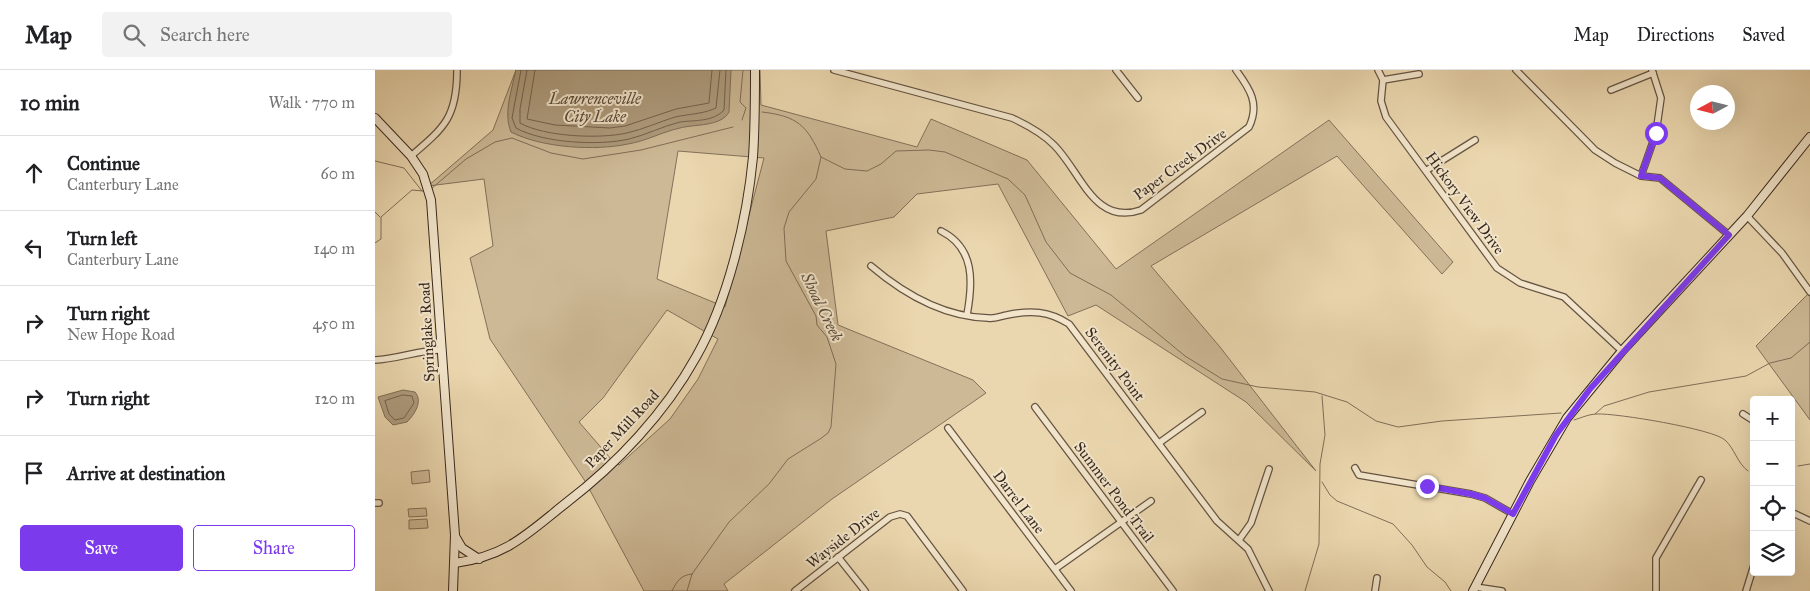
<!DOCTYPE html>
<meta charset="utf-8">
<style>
:root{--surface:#fff;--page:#f2f2f2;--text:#202124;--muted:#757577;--line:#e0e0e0;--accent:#7c3aed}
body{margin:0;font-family:"IM FELL Great Primer",serif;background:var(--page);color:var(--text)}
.controls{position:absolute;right:15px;bottom:15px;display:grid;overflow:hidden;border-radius:5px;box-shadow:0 5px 20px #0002}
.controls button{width:45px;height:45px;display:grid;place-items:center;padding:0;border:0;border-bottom:1px solid var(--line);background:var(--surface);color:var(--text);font:25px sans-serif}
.compass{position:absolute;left:1315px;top:15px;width:45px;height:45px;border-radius:50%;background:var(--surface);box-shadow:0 5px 20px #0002;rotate:263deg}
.stop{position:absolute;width:15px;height:15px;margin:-11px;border:4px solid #7c3aed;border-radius:50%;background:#fff}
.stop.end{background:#7c3aed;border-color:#fff;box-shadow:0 1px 5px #0008}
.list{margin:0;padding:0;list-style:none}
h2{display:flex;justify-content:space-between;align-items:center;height:65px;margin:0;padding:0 20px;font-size:21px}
h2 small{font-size:16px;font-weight:400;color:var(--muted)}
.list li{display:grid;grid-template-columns:32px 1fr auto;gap:15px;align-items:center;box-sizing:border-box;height:75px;padding:0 20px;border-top:1px solid var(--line)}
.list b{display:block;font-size:19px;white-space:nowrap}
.list p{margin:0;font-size:16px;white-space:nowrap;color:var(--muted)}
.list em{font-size:16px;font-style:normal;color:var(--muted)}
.actions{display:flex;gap:10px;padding:15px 20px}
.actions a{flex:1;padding:11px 0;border:1px solid var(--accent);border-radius:5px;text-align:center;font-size:18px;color:var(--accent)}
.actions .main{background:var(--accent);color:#fff}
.icon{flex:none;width:28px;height:28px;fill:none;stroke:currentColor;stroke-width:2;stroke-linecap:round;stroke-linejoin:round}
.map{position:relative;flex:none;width:1435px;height:521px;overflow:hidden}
header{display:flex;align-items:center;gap:30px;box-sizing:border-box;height:70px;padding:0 25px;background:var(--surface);border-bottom:1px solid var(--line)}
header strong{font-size:24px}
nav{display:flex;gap:28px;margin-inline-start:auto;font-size:18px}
.search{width:350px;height:45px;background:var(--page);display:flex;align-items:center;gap:12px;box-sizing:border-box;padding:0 18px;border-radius:5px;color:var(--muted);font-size:19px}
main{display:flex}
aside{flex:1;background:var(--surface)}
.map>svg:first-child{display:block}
.green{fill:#cdb996;stroke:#82715a;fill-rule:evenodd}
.water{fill:#ae9c7e;stroke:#7f6e58}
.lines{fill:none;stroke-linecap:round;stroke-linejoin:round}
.shore{stroke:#73624e;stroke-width:1}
.stream{stroke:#7f6e58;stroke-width:1}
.street-casing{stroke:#655442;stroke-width:8}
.secondary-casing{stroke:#38291e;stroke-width:10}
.street{stroke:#f2e5cb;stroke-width:5.5}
.secondary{stroke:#f2e5cb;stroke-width:8}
.route{stroke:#7c3aed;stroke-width:6}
.labels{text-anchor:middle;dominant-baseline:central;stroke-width:4;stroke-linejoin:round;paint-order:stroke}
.street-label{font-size:15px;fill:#38291e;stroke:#f2e5cb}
.water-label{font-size:16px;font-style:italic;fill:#5b4c3b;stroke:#f2e5cb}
</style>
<header>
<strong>Map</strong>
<div class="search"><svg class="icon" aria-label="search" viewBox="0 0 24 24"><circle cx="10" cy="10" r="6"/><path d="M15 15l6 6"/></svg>Search here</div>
<nav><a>Map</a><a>Directions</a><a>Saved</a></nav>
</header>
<main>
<aside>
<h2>10 min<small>Walk · 770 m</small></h2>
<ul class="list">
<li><svg class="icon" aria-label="ahead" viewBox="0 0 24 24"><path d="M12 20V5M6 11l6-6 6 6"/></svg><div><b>Continue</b><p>Canterbury Lane</p></div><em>60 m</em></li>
<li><svg class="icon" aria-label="left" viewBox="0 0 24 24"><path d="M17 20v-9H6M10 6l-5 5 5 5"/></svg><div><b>Turn left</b><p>Canterbury Lane</p></div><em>140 m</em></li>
<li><svg class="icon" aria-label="right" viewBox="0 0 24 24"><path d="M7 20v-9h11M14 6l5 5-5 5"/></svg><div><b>Turn right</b><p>New Hope Road</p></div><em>450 m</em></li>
<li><svg class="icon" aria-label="right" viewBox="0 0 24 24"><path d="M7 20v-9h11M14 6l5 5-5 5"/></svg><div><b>Turn right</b></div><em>120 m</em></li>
<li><svg class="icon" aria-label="arrive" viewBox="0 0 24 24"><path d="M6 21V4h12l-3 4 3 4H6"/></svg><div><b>Arrive at destination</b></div></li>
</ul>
<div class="actions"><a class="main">Save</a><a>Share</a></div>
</aside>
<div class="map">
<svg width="1435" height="521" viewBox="0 0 1435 521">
<rect width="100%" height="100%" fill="#ebd7af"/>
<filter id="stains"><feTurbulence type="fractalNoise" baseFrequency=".004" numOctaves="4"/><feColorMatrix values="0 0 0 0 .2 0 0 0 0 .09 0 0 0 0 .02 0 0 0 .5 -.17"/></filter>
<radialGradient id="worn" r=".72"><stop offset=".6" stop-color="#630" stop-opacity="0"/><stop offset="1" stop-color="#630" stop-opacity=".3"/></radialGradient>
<g class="green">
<path d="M 141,0 L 385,0 L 386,35 L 542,77 L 556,49 L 652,90 L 741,199 L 954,50 L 1078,192 L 1067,204 L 962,86 L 776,196 L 845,277 L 941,401 L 871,332 L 721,235 L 693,246 L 623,114 L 542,124 L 519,147 L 451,161 L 463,255 L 598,310 L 611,323 L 457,429 L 349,514 L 353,521 L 269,521 L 210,411 L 115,269 L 95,188 L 118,176 L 109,109 L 53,116 L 118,60 ZM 303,81 L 389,88 L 350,237 L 282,209 ZM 292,240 L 343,269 L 323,309 L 295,349 L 244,395 L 236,389 L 204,352 L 228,328 Z"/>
<polygon points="1435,222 1435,350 1381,276"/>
<polygon points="54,400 55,412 37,414 36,402"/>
<polygon points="51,438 52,446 34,447 33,439"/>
<polygon points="52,449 53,458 34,459 34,450"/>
</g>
<g class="water">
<path d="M 141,0 L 356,0 L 354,42 C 346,57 319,54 305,58 C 287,62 271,71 253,74 C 220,81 167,78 136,62 C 128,43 137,19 141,0 Z"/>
<path d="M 28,320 L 40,322 C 48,331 40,344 32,352 L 18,355 L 10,347 L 3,327 Z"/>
</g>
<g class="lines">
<g class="shore">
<path d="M 146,0 L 137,48 L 141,58 C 168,73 224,76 254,69 C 271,65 288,56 305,52 C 320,50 338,52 349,40 L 351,0"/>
<path d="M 152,0 L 145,39 L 145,53 C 170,67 225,69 252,63 C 269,59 284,52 300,47 C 314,44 328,44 341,38 L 345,0"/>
<polyline points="160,0 152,49 180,55 235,58 250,56 301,39 334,33 337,0"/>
<polygon points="28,325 37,326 39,333 29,348 20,350 14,344 10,331"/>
</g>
<g class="stream">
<polyline points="367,50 371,38 365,32 368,0"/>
<polyline points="446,87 470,99 492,101 506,94 521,81 554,80 570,82 633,109 650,125 671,172 695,203 736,225 810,286 847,309 883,317 940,322 972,332 1001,351 1023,357 1067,351 1186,343"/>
<polyline points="0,91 29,98 47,121"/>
<polyline points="56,119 91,89 120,72 137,68 176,83 208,89 266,80 358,57"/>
<polyline points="0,142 5,147"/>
<polyline points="0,173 6,169 6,147 37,120 48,121"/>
<polyline points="1220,344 1229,336 1274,322 1371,306 1395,293 1416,288 1435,272"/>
<path d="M 1199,350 C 1206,348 1214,344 1222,344 C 1241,343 1338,359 1350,370 C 1360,379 1362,393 1373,401"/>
<polyline points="1423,396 1435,394"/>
<polyline points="947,412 955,425 962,431 1018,454 1037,475 1052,497 1070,512 1076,521"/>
<path d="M 297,521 C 302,511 306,505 317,504"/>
<path d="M 312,521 L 317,504 L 354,452 L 394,414 L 413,389 L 445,369 L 453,363 L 456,357 L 461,294 L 452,267 L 442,255 L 441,246 L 411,191 L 409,158 L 414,142 L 441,109 L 446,87 C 432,55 422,46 387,42"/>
<polyline points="930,521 944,474 945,394 950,365 947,326"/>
</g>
<g class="street-casing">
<g id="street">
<path d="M 459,0 L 637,48 C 652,55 667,63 679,75 C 706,102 719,156 766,140 L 874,57 C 885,34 875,19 861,0"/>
<polyline points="741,0 763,28"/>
<polyline points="1003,0 1008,10 1006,31 1011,47 1122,198 1145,213 1189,227 1247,281"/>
<polyline points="1141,0 1220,80 1240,93 1266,106 1285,108 1354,165"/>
<polyline points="1008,10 1044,4"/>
<polyline points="1236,20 1278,3"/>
<path d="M 36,86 C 70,57 82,47 82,0"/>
<polyline points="1052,100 1100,70"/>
<polyline points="1266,106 1281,63 1286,28 1277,0"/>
<polyline points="1372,146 1407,183 1435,222"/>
<path d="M 566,161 C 600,178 598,212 592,245"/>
<path d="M 496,196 C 529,224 569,247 613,248 C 620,249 626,246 632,245 C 656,240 674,241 694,254 L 842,451 L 873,479 L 894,521"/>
<path d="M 0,290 C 23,289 44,280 66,280"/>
<polyline points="660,337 798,521"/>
<polyline points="1368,344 1379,351"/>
<polyline points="573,358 696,521"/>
<polyline points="784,373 827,342"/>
<polyline points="980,398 984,405 1096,424 1110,428 1138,444"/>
<polyline points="1416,403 1416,405"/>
<polyline points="0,433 4,433"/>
<polyline points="1416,442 1435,451"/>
<polyline points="864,470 876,453 894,399"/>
<polyline points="463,487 490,521"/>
<polyline points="680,499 776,431"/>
<polyline points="1100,517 1127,521"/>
<polyline points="420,521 515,447 525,444 532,446 588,521"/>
<polyline points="1000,521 1002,508"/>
<polyline points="1281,521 1281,488 1326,410"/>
<polyline points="1371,521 1379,495"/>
</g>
</g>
<g class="secondary-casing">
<g id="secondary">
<polyline points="0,48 36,86 48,104 56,130 80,465 78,521"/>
<polyline points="80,466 87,478 104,489"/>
<path d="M 80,493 C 132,486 152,464 191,433 C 242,394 290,343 321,287 C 353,231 372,150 378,87 C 380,58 380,29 380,0"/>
<polyline points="1098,521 1155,411 1192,348 1247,281 1372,146 1435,67"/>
</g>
</g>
<use href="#street" class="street"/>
<use href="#secondary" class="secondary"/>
</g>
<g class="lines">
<polyline class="route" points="1052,416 1096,424 1110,428 1138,444 1181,365 1215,319 1354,165 1285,108 1266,106 1281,63"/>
</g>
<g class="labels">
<g class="street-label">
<text transform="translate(805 94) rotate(-36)">Paper Creek Drive</text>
<text transform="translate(1090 133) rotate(54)">Hickory View Drive</text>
<text transform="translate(52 262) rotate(-93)">Springlake Road</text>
<text transform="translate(740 294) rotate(53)">Serenity Point</text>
<text transform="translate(247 359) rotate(-47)">Paper Mill Road</text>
<text transform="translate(739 422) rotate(53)">Summer Pond Trail</text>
<text transform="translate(644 432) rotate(53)">Darrel Lane</text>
<text transform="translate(468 468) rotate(-38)">Wayside Drive</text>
</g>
<g class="water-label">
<text x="220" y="28">Lawrenceville<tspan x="220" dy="18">City Lake</tspan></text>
<text transform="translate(447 237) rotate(64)">Shoal Creek</text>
</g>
</g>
<rect width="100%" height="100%" filter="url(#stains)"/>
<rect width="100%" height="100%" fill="url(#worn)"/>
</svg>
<div class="controls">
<button>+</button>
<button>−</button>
<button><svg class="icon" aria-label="locate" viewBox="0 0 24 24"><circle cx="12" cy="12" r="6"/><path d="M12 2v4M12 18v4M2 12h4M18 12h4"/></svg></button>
<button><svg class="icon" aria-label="layers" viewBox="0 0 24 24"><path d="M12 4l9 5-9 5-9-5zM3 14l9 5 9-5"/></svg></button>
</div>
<svg class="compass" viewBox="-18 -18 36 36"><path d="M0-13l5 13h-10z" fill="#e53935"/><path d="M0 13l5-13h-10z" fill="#757577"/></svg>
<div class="stop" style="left:1281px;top:63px"></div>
<div class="stop end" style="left:1052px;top:416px"></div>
</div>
</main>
